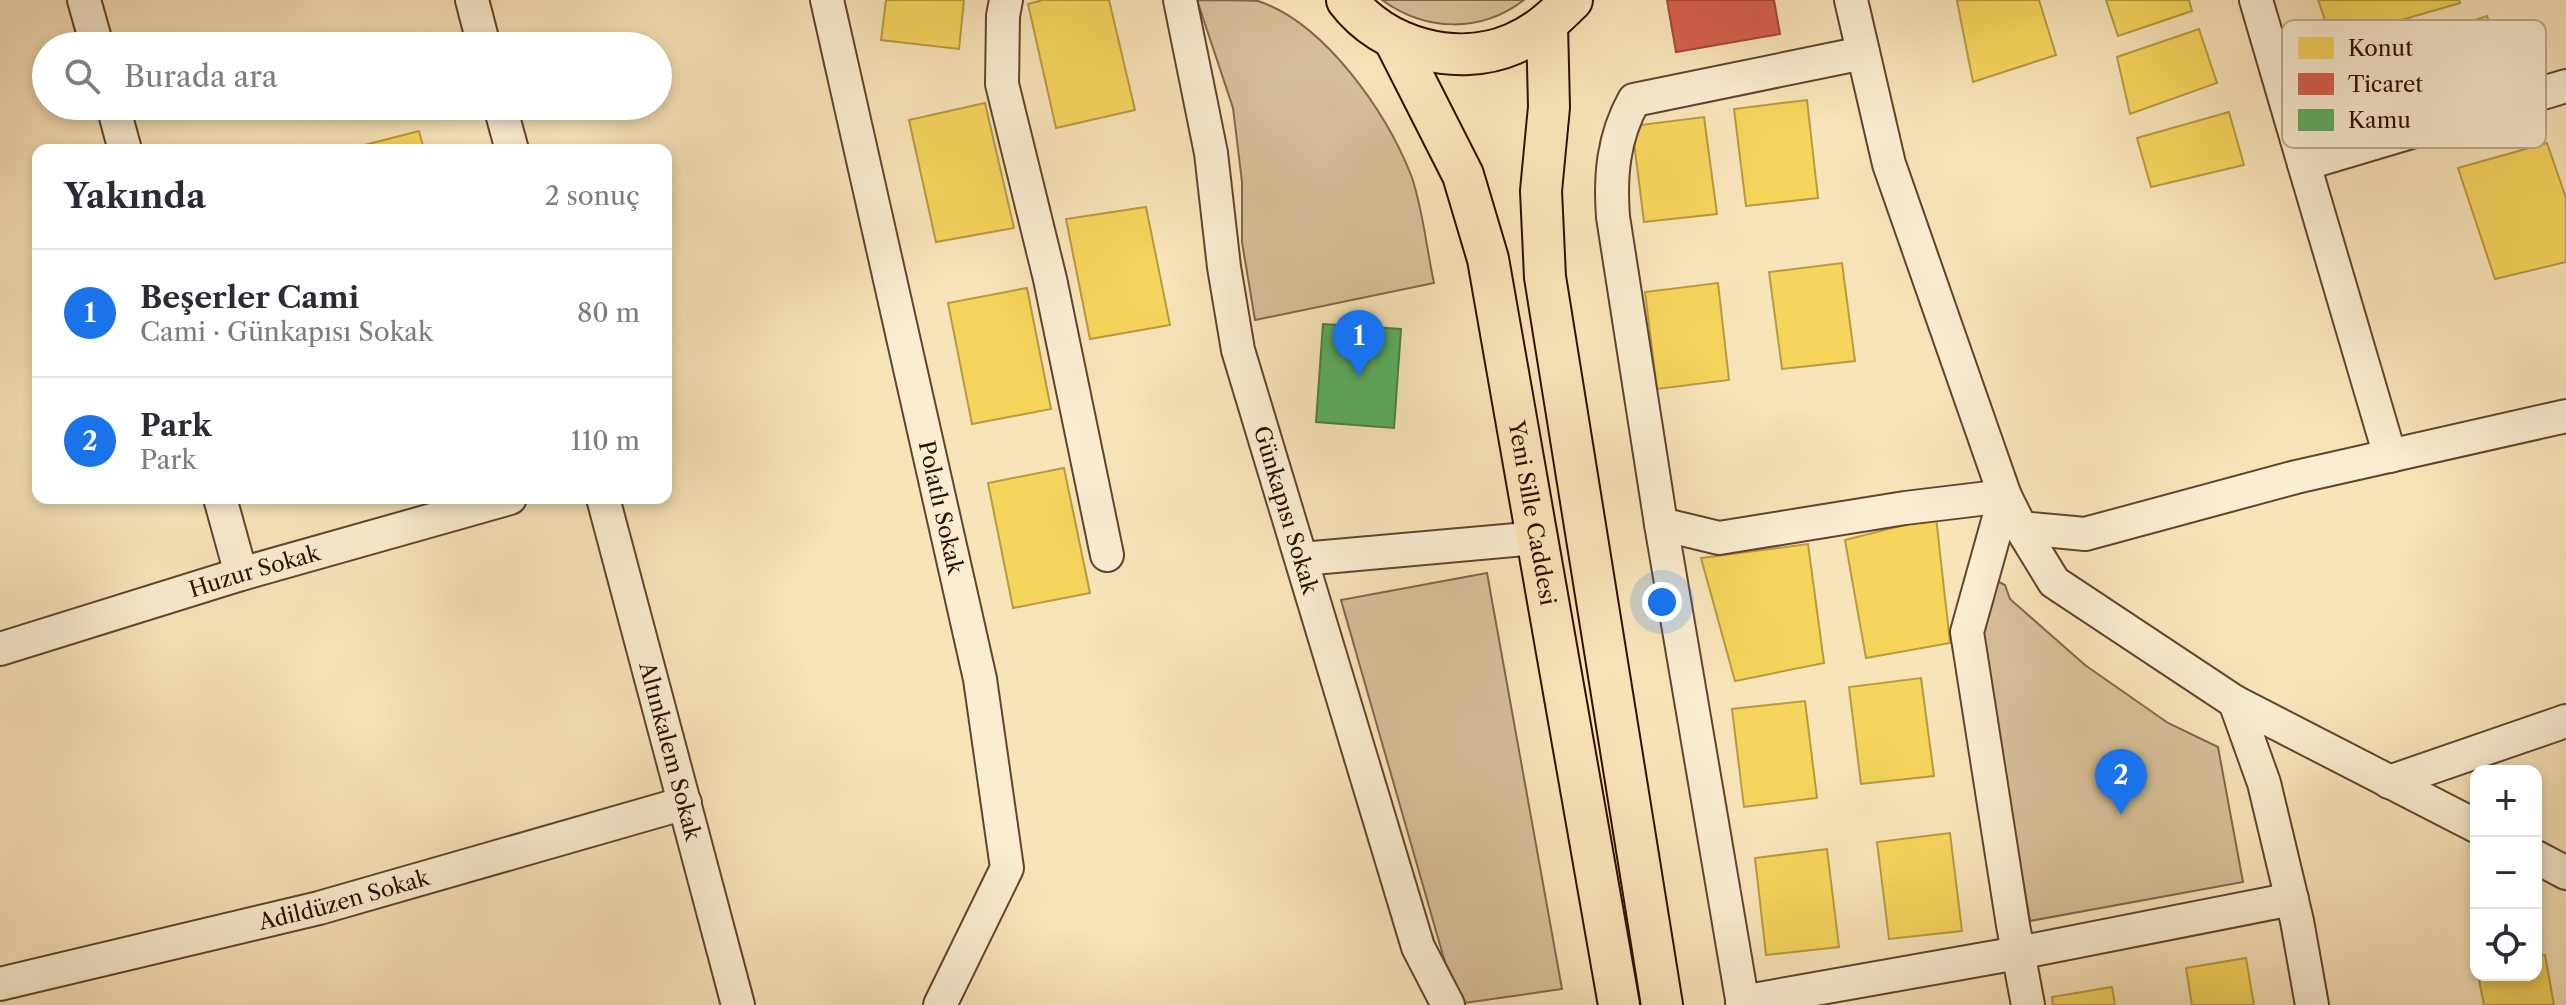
<!DOCTYPE html>
<html lang="tr">
<meta charset="utf-8">
<style>
:root{--surface:#fff;--page:#f2f2f3;--text:#2b2b33;--muted:#7c7c81;--line:#e1e1e2;--accent:#1a73e8}
body{margin:0;font-family:"Libre Caslon Text",serif;background:var(--page);color:var(--text)}
.controls{position:absolute;right:24px;bottom:24px;display:grid;overflow:hidden;border-radius:16px;box-shadow:0 4px 12px #0003}
.controls button{width:72px;height:72px;display:grid;place-items:center;padding:0;border:0;border-bottom:2px solid var(--line);background:var(--surface);color:var(--text);font:40px sans-serif}
.you{position:absolute;left:1662px;top:602px;width:28px;height:28px;margin:-20px;border:6px solid #fff;border-radius:50%;background:#1a73e8;box-shadow:0 0 0 12px #1a73e833}
.badge{display:grid;place-items:center;width:52px;height:52px;border-radius:50%;background:var(--accent);color:#fff;font-size:26px;font-weight:700}
.pin{position:absolute;translate:-50% -66px;filter:drop-shadow(0 2px 4px #0008)}
.pin::after{content:'';position:absolute;top:42px;width:28px;height:24px;background:inherit;clip-path:polygon(0 0,100% 0,50% 100%)}
.list{margin:0;padding:0;list-style:none}
h2{display:flex;justify-content:space-between;align-items:center;height:104px;margin:0;padding:0 32px;font-size:34px}
h2 small{font-size:26px;font-weight:400;color:var(--muted)}
.list li{display:grid;grid-template-columns:52px 1fr auto;gap:24px;align-items:center;box-sizing:border-box;height:128px;padding:0 32px;border-top:2px solid var(--line)}
.list b{display:block;font-size:30px;white-space:nowrap}
.list p{margin:0;font-size:26px;white-space:nowrap;color:var(--muted)}
.list em{font-size:26px;font-style:normal;color:var(--muted)}
.icon{flex:none;width:44px;height:44px;fill:none;stroke:currentColor;stroke-width:2;stroke-linecap:round;stroke-linejoin:round}
.map{position:relative;flex:none;width:2566px;height:1005px;overflow:hidden}
.search{position:absolute;background:var(--surface);box-shadow:0 4px 12px #0003;left:32px;top:32px;width:640px;height:88px;display:flex;align-items:center;gap:20px;box-sizing:border-box;padding:0 28px;border-radius:44px;color:var(--muted);font-size:30px}
.panel{position:absolute;background:var(--surface);box-shadow:0 4px 12px #0003;left:32px;top:144px;width:640px;height:360px;border-radius:16px}
.map>svg:first-child{display:block}
.green{fill:#d6c09a;stroke:#82674d;stroke-width:2}
.homes{fill:#f6d55c;stroke:#ba9940;stroke-width:2}
.shops{fill:#d6604d;stroke:#a44736;stroke-width:2}
.public{fill:#5aae61;stroke:#4d7e44;stroke-width:2}
.lines{fill:none;stroke-linecap:round;stroke-linejoin:round}
.minor-casing{stroke:#60442e;stroke-width:36}
.major-casing{stroke:#2e0e00;stroke-width:44}
.minor{stroke:#faedd2;stroke-width:32}
.major{stroke:#f8e4b9;stroke-width:40}
.labels{text-anchor:middle;dominant-baseline:central;stroke-width:8;stroke-linejoin:round;paint-order:stroke}
.street-label{font-size:22px;fill:#2e0e00;stroke:#faedd2}
.key{fill:#faedd2;stroke:#bdaa93;stroke-width:2}
.key-label{font-size:22px;fill:#2e0e00}
</style>
<div class="map">
<svg width="2566" height="1005" viewBox="0 0 2566 1005">
<rect width="100%" height="100%" fill="#f8e4b9"/>
<filter id="stains"><feTurbulence type="fractalNoise" baseFrequency=".0025" numOctaves="4"/><feColorMatrix values="0 0 0 0 .2 0 0 0 0 .09 0 0 0 0 .02 0 0 0 .5 -.17"/></filter>
<radialGradient id="worn" r=".72"><stop offset=".6" stop-color="#630" stop-opacity="0"/><stop offset="1" stop-color="#630" stop-opacity=".3"/></radialGradient>
<g class="green">
<path d="M 1197,0 C 1215,0 1241,0 1258,1 C 1325,23 1386,112 1411,175 C 1422,204 1427,251 1434,283 L 1255,320 L 1242,242 L 1242,182 L 1233,108 Z"/>
<path d="M 1382,0 L 1524,0 C 1481,33 1426,32 1382,0 Z"/>
<polygon points="1487,573 1562,989 1457,1004 1341,600"/>
<polygon points="1993,579 2005,585 2010,599 2085,665 2168,723 2218,747 2243,882 2030,921 1973,598"/>
</g>
<g class="homes">
<polygon points="886,0 964,0 959,49 881,40"/>
<polygon points="1043,0 1109,0 1135,110 1056,128 1028,4"/>
<polygon points="1960,0 2039,0 2056,55 1973,82 1957,1"/>
<polygon points="2106,0 2189,0 2192,11 2118,36"/>
<polygon points="2318,0 2459,0 2460,3 2332,40"/>
<polygon points="2487,16 2511,81 2367,125 2350,60"/>
<polygon points="2199,29 2217,83 2130,114 2117,57"/>
<polygon points="1807,100 1818,198 1746,206 1734,109"/>
<polygon points="985,103 1014,228 936,242 909,120"/>
<polygon points="2229,112 2244,165 2151,187 2137,138"/>
<polygon points="1704,117 1717,214 1644,222 1632,126"/>
<polygon points="419,131 424,150 345,150"/>
<polygon points="2547,143 2566,198 2566,262 2495,279 2458,168"/>
<polygon points="1146,207 1170,325 1090,339 1066,219"/>
<polygon points="1842,263 1855,361 1782,369 1769,272"/>
<polygon points="1718,283 1729,380 1657,389 1645,292"/>
<polygon points="1027,288 1051,409 972,424 948,303"/>
<polygon points="1064,468 1090,593 1013,608 988,483"/>
<polygon points="1936,517 1950,643 1866,658 1845,540"/>
<polygon points="1808,544 1824,663 1735,681 1701,558"/>
<polygon points="1921,678 1934,776 1861,784 1849,687"/>
<polygon points="1805,701 1817,798 1744,807 1732,709"/>
<polygon points="1950,833 1962,931 1889,939 1877,842"/>
<polygon points="1827,849 1839,947 1766,955 1755,858"/>
<polygon points="2545,955 2554,1005 2484,1005 2478,975 2536,975 2536,956"/>
<polygon points="2246,958 2254,1005 2192,1005 2186,968"/>
<polygon points="2112,987 2115,1005 2053,1005 2052,997"/>
</g>
<polygon class="shops" points="1667,0 1774,0 1780,34 1676,52"/>
<polygon class="public" points="1323,324 1401,329 1394,428 1316,422"/>
<g class="lines">
<g class="minor-casing">
<g id="minor">
<polyline points="84,0 97,46"/>
<polyline points="472,0 484,46"/>
<path id="s1" d="M 827,0 L 980,679 L 1007,868 L 940,1005"/>
<polyline points="1006,0 1003,16 1002,84 1050,279 1107,555"/>
<path id="s2" d="M 1180,0 L 1211,153 L 1224,267 L 1238,350 L 1418,947 L 1448,1005"/>
<polyline points="1851,0 1889,164 2005,496 2021,528 2085,534 2296,477 2566,416"/>
<polyline points="2256,0 2304,164"/>
<polyline points="113,106 125,150"/>
<polyline points="500,106 512,150"/>
<polyline points="2390,456 2304,164 2566,86"/>
<polyline points="2005,496 1967,632 2013,925 2028,1005"/>
<polyline points="220,498 241,574"/>
<path id="s3" d="M 603,498 L 738,1005"/>
<polyline points="1661,524 1719,538 1905,508 2005,496"/>
<polyline points="2021,528 2054,582 2235,702 2476,826"/>
<polyline points="1302,559 1537,538"/>
<path id="s4" d="M 0,649 L 241,574 L 510,498"/>
<polyline points="2235,702 2264,783 2297,921 2312,1005"/>
<polyline points="2389,782 2566,721"/>
<polyline points="2536,857 2566,873"/>
<path id="s5" d="M 0,984 L 319,908 L 685,803"/>
<polyline points="1742,1002 2018,953 2292,899"/>
<path d="M 1743,1005 L 1661,524 L 1613,217 C 1610,176 1613,138 1634,100 L 1863,53"/>
</g>
</g>
<g class="major-casing">
<g id="major">
<path d="M 1347,0 C 1383,48 1457,68 1513,44 C 1537,34 1554,18 1572,0"/>
<polyline points="1547,25 1549,107 1541,191 1545,277 1662,1005"/>
<path id="s6" d="M 1394,39 L 1463,175 L 1488,259 L 1619,1005"/>
</g>
</g>
<use href="#minor" class="minor"/>
<use href="#major" class="major"/>
</g>
<g class="labels">
<g class="street-label">
<text stroke="none"><textPath href="#s1" startOffset="520">Polatlı Sokak</textPath></text>
<text stroke="none"><textPath href="#s2" startOffset="522">Günkapısı Sokak</textPath></text>
<text stroke="none"><textPath href="#s6" startOffset="498">Yeni Sille Caddesi</textPath></text>
<text stroke="none"><textPath href="#s4" startOffset="266">Huzur Sokak</textPath></text>
<text stroke="none"><textPath href="#s3" startOffset="262">Altınkalem Sokak</textPath></text>
<text stroke="none"><textPath href="#s5" startOffset="354">Adildüzen Sokak</textPath></text>
</g>
</g>
<rect x="2282" y="20" width="264" height="128" rx="12" class="key"/>
<rect x="2298" y="37" width="36" height="22" fill="#f6d55c"/>
<rect x="2298" y="73" width="36" height="22" fill="#d6604d"/>
<rect x="2298" y="109" width="36" height="22" fill="#5aae61"/>
<g class="key-label">
<text x="2348" y="56">Konut</text>
<text x="2348" y="92">Ticaret</text>
<text x="2348" y="128">Kamu</text>
</g>
<rect width="100%" height="100%" filter="url(#stains)"/>
<rect width="100%" height="100%" fill="url(#worn)"/>
</svg>
<div class="controls">
<button>+</button>
<button>−</button>
<button><svg class="icon" aria-label="locate" viewBox="0 0 24 24"><circle cx="12" cy="12" r="6"/><path d="M12 2v4M12 18v4M2 12h4M18 12h4"/></svg></button>
</div>
<div class="you"></div>
<div class="pin badge" style="left:1359px;top:376px">1</div>
<div class="pin badge" style="left:2121px;top:815px">2</div>
<div class="search"><svg class="icon" aria-label="search" viewBox="0 0 24 24"><circle cx="10" cy="10" r="6"/><path d="M15 15l6 6"/></svg>Burada ara</div>
<section class="panel">
<h2>Yakında<small>2 sonuç</small></h2>
<ul class="list">
<li><span class="badge">1</span><div><b>Beşerler Cami</b><p>Cami · Günkapısı Sokak</p></div><em>80 m</em></li>
<li><span class="badge">2</span><div><b>Park</b><p>Park</p></div><em>110 m</em></li>
</ul>
</section>
</div>
